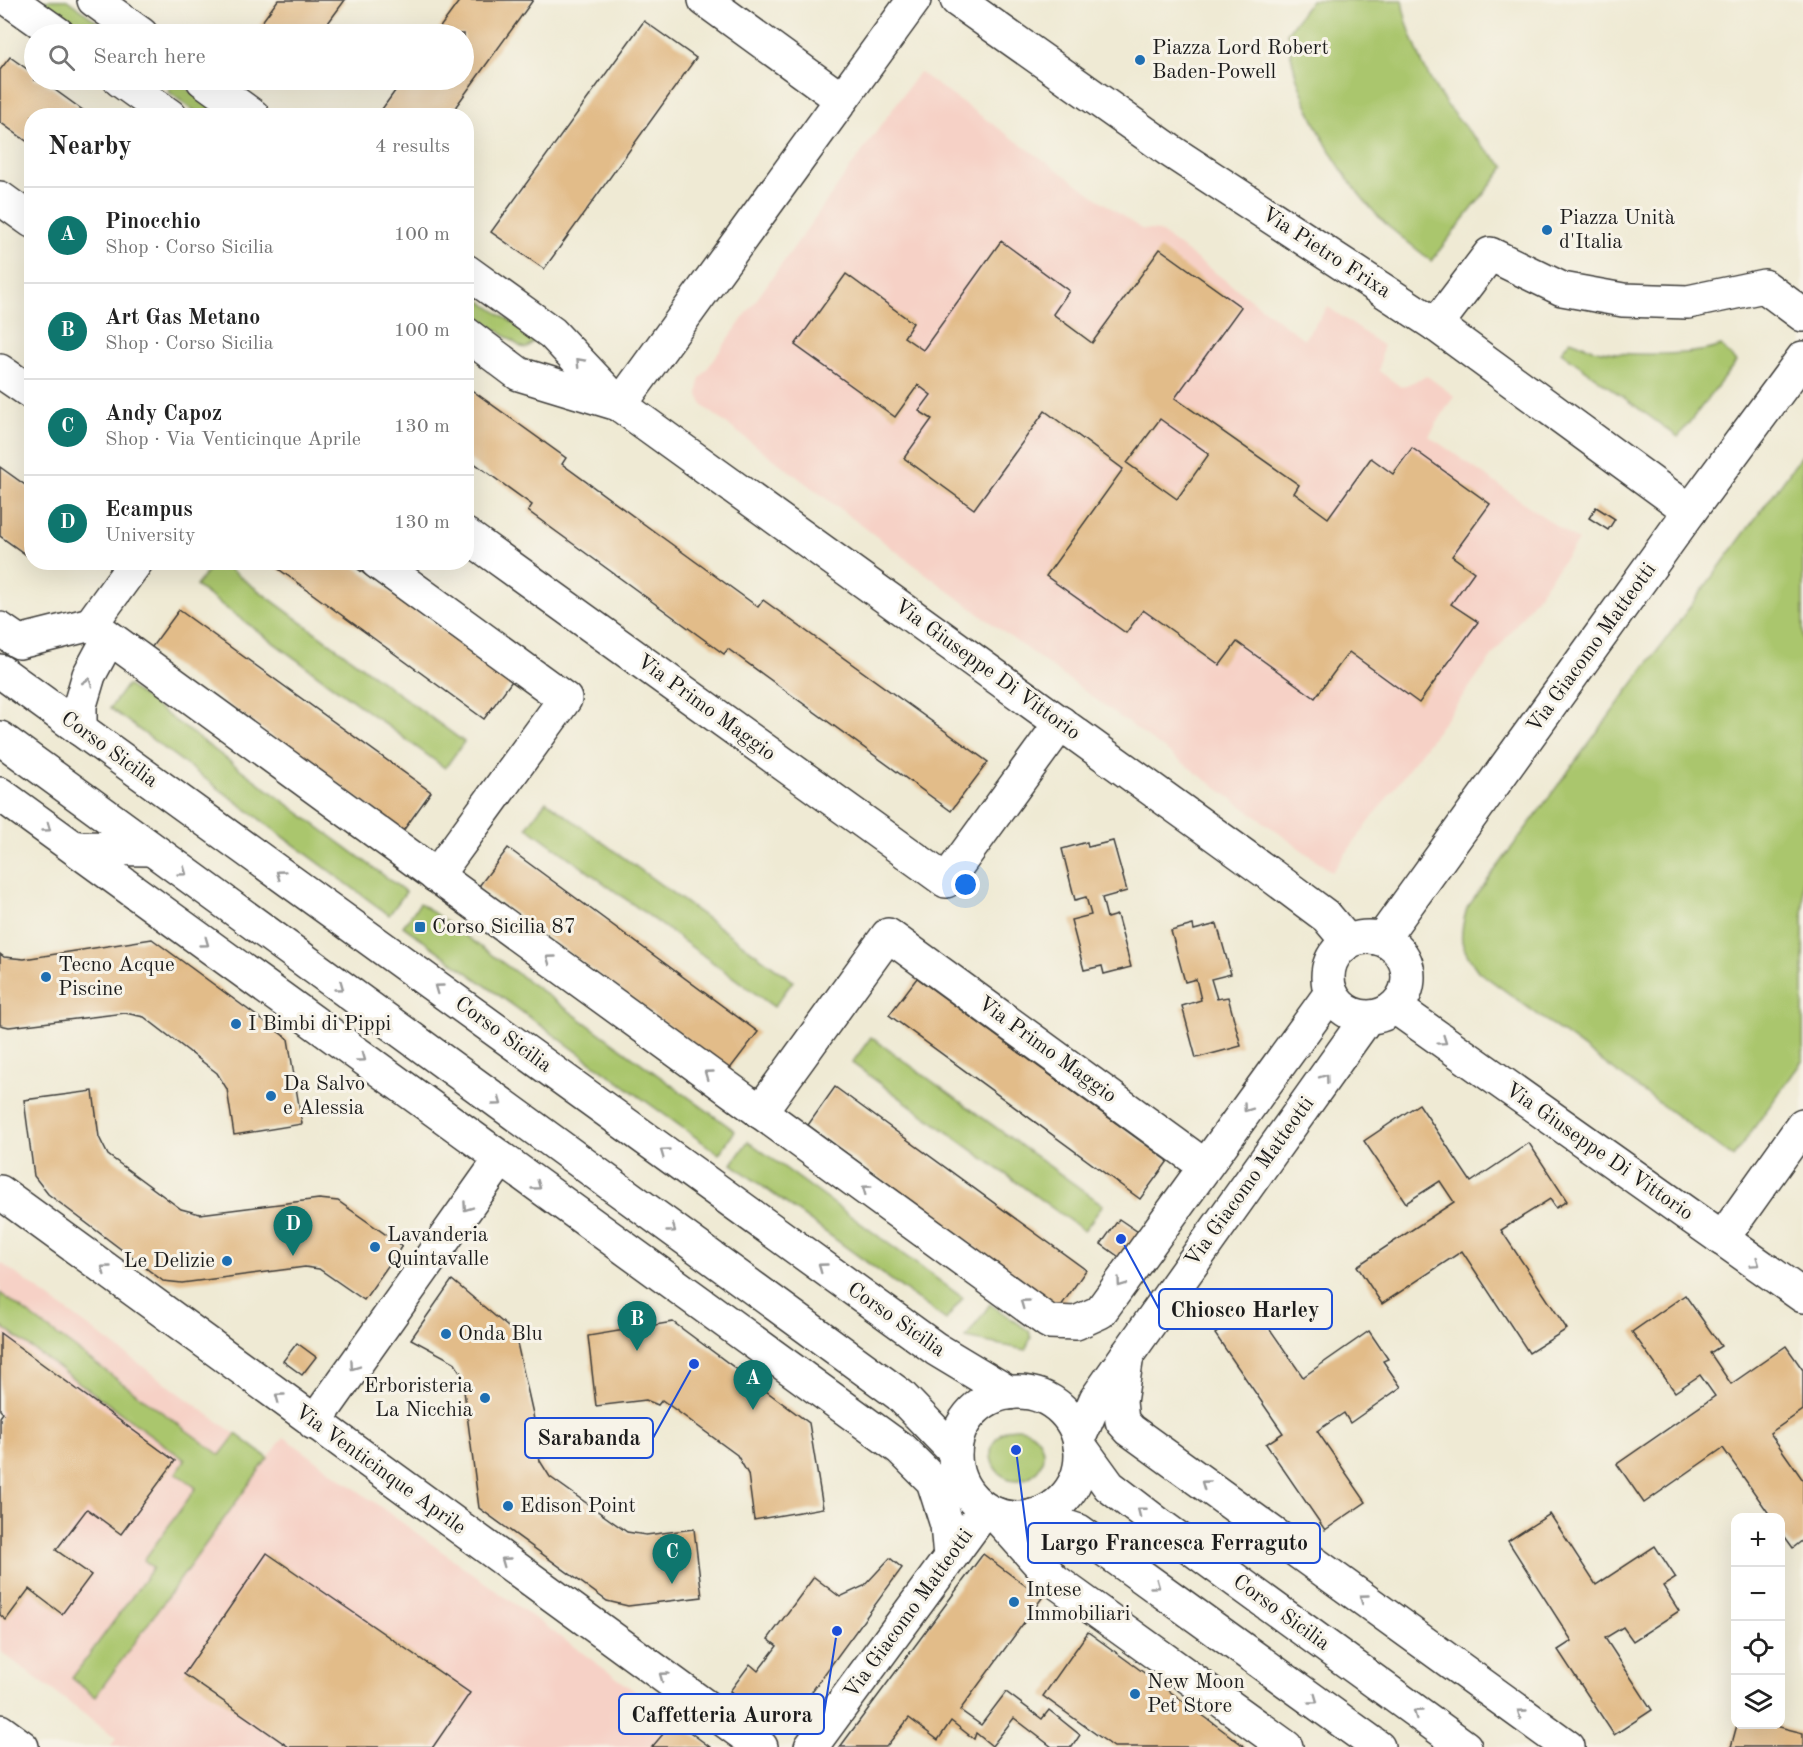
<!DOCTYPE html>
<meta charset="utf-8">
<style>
:root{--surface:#fff;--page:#f2f2f2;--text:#222;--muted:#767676;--line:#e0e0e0;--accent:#0f766e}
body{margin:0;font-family:"Old Standard TT",serif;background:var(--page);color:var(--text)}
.controls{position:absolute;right:18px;bottom:18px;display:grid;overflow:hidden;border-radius:12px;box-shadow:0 6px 24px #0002}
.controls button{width:54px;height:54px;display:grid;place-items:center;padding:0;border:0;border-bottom:2px solid var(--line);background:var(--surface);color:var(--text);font:30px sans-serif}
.you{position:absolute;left:966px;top:885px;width:21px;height:21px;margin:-15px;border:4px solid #fff;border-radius:50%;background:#1a73e8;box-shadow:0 0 0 9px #1a73e833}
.badge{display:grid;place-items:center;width:39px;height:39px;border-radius:50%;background:var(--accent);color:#fff;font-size:20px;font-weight:700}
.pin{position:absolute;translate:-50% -50px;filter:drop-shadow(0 2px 3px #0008)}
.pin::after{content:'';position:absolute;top:32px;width:21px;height:18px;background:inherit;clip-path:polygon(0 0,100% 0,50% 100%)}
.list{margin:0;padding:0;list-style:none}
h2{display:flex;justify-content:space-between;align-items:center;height:78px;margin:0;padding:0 24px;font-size:26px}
h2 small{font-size:20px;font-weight:400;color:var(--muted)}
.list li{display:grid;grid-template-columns:39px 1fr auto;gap:18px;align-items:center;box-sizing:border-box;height:96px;padding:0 24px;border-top:2px solid var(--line)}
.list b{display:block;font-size:22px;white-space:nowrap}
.list p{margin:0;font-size:20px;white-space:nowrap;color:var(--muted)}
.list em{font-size:20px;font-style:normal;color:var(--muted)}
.icon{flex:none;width:33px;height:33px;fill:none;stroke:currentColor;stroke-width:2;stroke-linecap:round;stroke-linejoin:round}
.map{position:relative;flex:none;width:1803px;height:1747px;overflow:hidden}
.search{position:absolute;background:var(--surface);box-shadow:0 6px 24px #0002;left:24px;top:24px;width:450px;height:66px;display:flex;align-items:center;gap:15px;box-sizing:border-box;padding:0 21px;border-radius:33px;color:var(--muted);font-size:22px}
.panel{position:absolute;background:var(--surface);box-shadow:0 6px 24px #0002;left:24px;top:108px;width:450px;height:462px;border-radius:24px}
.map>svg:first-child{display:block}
.built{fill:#f6d1c6}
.green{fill:#aac66d;stroke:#637144;stroke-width:1.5}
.building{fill:#e2bc89;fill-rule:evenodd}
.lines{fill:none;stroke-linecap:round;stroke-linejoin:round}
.street-casing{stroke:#3c3b38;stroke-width:36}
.secondary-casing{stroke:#3c3b38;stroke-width:36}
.street{stroke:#fff;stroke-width:33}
.secondary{stroke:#fff;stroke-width:33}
.oneway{stroke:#999}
.poi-dot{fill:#1f6fb2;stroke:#f7f3e8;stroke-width:2}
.labels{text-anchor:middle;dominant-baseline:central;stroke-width:6;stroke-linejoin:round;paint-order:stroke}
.poi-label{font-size:21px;fill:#1c1c1c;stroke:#f7f3e8;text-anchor:start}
.street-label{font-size:21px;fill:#1c1c1c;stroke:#f7f3e8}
.leader{fill:none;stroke:#1d4ed8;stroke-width:2}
.callout-dot{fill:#1d4ed8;stroke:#f7f3e8;stroke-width:2}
.callout{fill:#f7f3e8;stroke:#1d4ed8;stroke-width:2}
.callout-label{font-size:22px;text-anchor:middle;font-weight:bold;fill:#1c1c1c}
</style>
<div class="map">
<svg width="1803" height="1747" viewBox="0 0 1803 1747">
<rect width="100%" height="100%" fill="#f7f3e8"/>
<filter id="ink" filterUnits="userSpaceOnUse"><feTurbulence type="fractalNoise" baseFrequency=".0167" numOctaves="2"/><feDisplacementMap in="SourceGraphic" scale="12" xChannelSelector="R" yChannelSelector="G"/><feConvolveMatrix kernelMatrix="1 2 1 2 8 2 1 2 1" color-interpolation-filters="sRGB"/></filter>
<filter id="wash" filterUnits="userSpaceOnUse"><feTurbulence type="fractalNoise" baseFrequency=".008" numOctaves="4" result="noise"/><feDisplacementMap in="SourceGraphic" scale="24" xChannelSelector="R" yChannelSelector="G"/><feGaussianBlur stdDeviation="1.35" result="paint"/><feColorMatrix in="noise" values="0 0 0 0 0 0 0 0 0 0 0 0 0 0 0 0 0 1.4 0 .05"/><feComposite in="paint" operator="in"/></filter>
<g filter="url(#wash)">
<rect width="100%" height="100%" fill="#efead4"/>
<g class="built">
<polygon points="919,72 1141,229 1159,231 1304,339 1328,307 1383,346 1379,371 1401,387 1427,376 1454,396 1429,436 1578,541 1332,872 994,625 703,406 698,395 699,380"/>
<polygon points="0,1262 268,1458 284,1437 675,1720 652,1747 110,1747 116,1738 0,1651"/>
</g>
<g class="green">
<polygon points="44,0 67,0 114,34 87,34 47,5"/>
<path d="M 1311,0 L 1402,0 C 1404,16 1409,30 1415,45 C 1434,98 1464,129 1505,167 L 1431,261 C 1417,249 1402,238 1388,226 C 1347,187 1315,132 1297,78 C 1292,63 1290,48 1287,33 Z"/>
<polygon points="177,82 225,115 200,115 169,92 171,83"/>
<polygon points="466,291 532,336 534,341 527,348 521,347 467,309"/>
<path d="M 1570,340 C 1580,343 1590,349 1601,351 C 1630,356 1694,356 1721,346 L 1736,362 L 1678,437 L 1561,352 Z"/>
<path d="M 1803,454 L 1803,1060 L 1733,1157 L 1478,971 C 1459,945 1458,939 1467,908 Z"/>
<polygon points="214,563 221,563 464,742 445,768 196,586"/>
<polygon points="127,685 406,892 389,915 110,708"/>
<polygon points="546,801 793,981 774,1007 527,827"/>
<polygon points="420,903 735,1131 719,1154 403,926"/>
<polygon points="871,1037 1103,1205 1084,1231 852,1063"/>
<polygon points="748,1141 963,1298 946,1320 732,1164"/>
<polygon points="0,1293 220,1455 236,1434 268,1458 95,1697 72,1678 153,1568 144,1560 196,1488 176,1473 185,1460 0,1325"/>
<polygon points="990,1304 1029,1331 1031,1338 1025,1350 966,1338"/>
<circle cx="1017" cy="1454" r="26"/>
</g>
<g id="blocks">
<g class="building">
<polygon points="278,0 345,0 320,34 253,34"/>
<polygon points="460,0 533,0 449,116 377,116 403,80 464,80 464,34 435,34"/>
<polygon points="644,21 696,58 544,269 491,232"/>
<polygon points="10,57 34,74 34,80 41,80 91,116 32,116 32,145 0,122 0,70"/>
<path d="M 1001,241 L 1069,291 L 1053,314 L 1092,343 L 1160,249 L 1241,307 L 1175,398 L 1299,485 L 1294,493 L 1328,518 L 1371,458 L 1393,474 L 1412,448 L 1490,504 L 1452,556 L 1474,572 L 1451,604 L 1478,622 L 1419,703 L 1349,652 L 1315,698 L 1237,642 L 1220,665 L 1143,610 L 1126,633 L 1046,576 L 1123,469 L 1045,411 L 974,509 L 904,458 L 932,419 L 919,411 L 931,395 L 918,385 L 895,417 L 795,345 L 846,274 L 913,323 L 904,337 L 923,350 ZM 1160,419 L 1209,454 L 1177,499 L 1127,463 Z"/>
<polygon points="466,386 566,458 562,464 659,535 758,607 763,600 988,762 951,811 728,649 724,654 576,546 528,511 532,505 466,457"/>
<polygon points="0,467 32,490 32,559 0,536"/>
<polygon points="1596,507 1615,519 1608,530 1589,518"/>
<polygon points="269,562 348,562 512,681 484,719"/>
<polygon points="179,610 431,792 403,831 151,648"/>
<polygon points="1113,841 1127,891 1102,898 1107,918 1117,915 1131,967 1104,974 1102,966 1084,970 1071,920 1091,915 1086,897 1075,900 1062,849 1087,842 1088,847"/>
<polygon points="508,848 758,1032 729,1070 479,886"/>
<polygon points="1217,924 1231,974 1211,979 1217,999 1228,997 1241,1046 1196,1058 1182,1006 1201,1000 1196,979 1185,982 1171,931 1193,925 1194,930"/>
<polygon points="152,939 288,1039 302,1124 234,1135 227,1089 217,1073 144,1017 125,1013 9,1027 0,1025 0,954 4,957 24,959"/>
<polygon points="917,978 1168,1161 1140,1199 889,1015"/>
<polygon points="835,1087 1086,1270 1059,1309 808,1125"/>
<polygon points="93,1091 99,1137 108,1155 181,1209 200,1214 319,1199 338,1201 402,1246 364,1300 319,1269 305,1267 182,1283 163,1281 48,1194 34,1176 24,1100"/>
<polygon points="1419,1104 1471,1182 1529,1143 1567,1201 1556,1208 1550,1199 1501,1230 1567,1329 1529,1353 1462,1251 1382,1304 1357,1266 1454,1202 1440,1181 1406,1203 1364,1141"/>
<polygon points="1119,1219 1141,1234 1122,1259 1101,1244"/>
<polygon points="452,1280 508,1327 517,1343 533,1414 540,1461 550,1477 627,1532 646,1535 694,1529 702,1597 628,1606 607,1601 479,1508 462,1375 454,1362 411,1339"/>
<polygon points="1685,1295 1721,1346 1710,1353 1731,1384 1786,1346 1803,1370 1803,1410 1770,1433 1803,1480 1803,1540 1793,1548 1780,1530 1780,1518 1772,1518 1723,1448 1644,1503 1617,1464 1715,1396 1700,1375 1675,1392 1632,1332"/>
<polygon points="1254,1306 1303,1377 1369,1331 1388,1359 1383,1361 1401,1387 1350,1423 1344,1413 1317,1431 1366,1502 1325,1530 1266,1444 1283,1433 1215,1334"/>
<polygon points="673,1322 809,1423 823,1508 754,1520 748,1474 737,1455 662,1400 658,1405 646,1400 596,1406 588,1336"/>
<polygon points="0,1333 175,1461 121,1534 87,1509 56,1550 91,1575 62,1614 29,1589 6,1620 0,1615 0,1417 3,1413 0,1410"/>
<polygon points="297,1343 316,1357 302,1375 283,1361"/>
<polygon points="1550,1514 1596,1585 1655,1546 1676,1578 1663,1586 1679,1611 1633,1641 1623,1627 1605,1638 1652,1710 1614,1735 1558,1650 1572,1641 1508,1541"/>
<polygon points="267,1553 470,1693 433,1747 289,1747 184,1674"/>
<polygon points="983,1554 1042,1598 960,1710 981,1725 1006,1692 1042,1719 1049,1710 1080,1735 1072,1747 1052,1747 1014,1718 992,1746 976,1733 974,1739 951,1721 938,1740 909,1718 886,1747 840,1747"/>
<polygon points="890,1558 902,1568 783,1731 730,1691 750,1664 758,1671 777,1646 768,1639 814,1577 840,1597 864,1586"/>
<polygon points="1088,1632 1209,1720 1245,1747 1114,1747 1043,1696"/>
<polygon points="675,1720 687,1730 710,1747 652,1747"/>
<polygon points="1737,1725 1772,1725 1803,1733 1803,1747 1731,1747"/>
</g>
</g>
</g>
<g filter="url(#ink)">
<use href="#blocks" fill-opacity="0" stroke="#3c3b38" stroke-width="1.5"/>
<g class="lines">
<g class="street-casing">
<g id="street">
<polyline points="10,0 58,34"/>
<polyline points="94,0 141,34"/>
<polyline points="705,0 841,99"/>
<polyline points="957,0 1169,150 1436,325 1690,511"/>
<polyline points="120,80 170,116"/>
<polyline points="203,80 253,116"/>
<polyline points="0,198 32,221"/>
<polyline points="466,271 552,333 620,405 1272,876 1327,917 1348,942"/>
<polyline points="1436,325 1490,254 1562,289 1623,300 1688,302 1764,286 1803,315"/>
<polyline points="466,334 519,374 618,404"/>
<polyline points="0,371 32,393"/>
<polyline points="620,405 914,0"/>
<polyline points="466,535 946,881 1061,723"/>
<polyline points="377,562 565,699 436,876"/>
<polyline points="91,624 136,562"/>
<polyline points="0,629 19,642 91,624 1049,1322 1076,1323 1100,1312 1331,993"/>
<polyline points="80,729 80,705 89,675 109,638"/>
<polyline points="0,794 901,1449 933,1481 947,1525 950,1557"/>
<polyline points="75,848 151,849"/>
<circle cx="1368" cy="977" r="40"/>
<polyline points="1382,939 1690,511 1803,358"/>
<polyline points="1395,1007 1803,1296"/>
<polyline points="760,1112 888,935 1205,1166"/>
<polyline points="0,1192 761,1747"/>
<polyline points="1722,1239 1803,1125"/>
<polyline points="1127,1355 1120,1402 1122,1421 1130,1430 1568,1747"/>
<polyline points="314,1423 501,1159"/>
<polyline points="1079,1438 1096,1399 1127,1355 1367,1018"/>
<polyline points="995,1514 1054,1580 1286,1747"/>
<polyline points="0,1731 22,1747"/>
</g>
</g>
<g class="secondary-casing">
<g id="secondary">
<polyline points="0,671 936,1349 1009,1393"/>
<polyline points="0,738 900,1395 955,1452"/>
<circle cx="1018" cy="1455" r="63"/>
<polyline points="1080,1446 1109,1486 1157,1523 1465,1747"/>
<polyline points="1033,1516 1079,1531 1378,1747"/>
<polyline points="811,1747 985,1510"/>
</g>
</g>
<use href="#street" class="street"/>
<use href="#secondary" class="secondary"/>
</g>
<defs><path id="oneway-chevron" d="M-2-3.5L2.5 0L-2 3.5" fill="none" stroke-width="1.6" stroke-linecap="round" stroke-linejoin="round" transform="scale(1.5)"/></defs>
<g class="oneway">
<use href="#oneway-chevron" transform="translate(580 362) rotate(-133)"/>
<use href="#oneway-chevron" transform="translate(88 682) rotate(-71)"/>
<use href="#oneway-chevron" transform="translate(47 828) rotate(36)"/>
<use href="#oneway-chevron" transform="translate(183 872) rotate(36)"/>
<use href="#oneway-chevron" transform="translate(280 874) rotate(-144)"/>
<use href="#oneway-chevron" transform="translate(205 943) rotate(36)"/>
<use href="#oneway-chevron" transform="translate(550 959) rotate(-144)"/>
<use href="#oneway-chevron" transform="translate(340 987) rotate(36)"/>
<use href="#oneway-chevron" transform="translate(438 988) rotate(-144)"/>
<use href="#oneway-chevron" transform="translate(1443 1041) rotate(35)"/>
<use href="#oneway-chevron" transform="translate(362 1058) rotate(36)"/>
<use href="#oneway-chevron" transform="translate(708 1074) rotate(-144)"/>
<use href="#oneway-chevron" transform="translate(1325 1078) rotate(-54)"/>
<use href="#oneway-chevron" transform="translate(498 1102) rotate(36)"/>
<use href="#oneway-chevron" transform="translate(1247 1108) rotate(126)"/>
<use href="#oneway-chevron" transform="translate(664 1152) rotate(-144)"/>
<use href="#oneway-chevron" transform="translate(537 1186) rotate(36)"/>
<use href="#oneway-chevron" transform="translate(866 1189) rotate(-144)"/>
<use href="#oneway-chevron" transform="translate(467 1207) rotate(125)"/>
<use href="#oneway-chevron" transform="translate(672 1229) rotate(36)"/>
<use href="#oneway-chevron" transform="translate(1756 1263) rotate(35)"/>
<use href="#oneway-chevron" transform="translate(822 1267) rotate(-144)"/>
<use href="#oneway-chevron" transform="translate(105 1269) rotate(-144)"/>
<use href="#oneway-chevron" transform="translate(1121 1283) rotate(126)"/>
<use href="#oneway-chevron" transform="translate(1024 1303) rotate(-144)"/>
<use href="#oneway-chevron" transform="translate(354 1366) rotate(125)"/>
<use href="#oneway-chevron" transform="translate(279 1397) rotate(-144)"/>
<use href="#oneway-chevron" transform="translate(1205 1484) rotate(-144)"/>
<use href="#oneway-chevron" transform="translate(1141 1511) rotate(-142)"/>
<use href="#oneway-chevron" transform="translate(505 1561) rotate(-144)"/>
<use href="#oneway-chevron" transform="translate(1156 1585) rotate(36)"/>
<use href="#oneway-chevron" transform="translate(1363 1598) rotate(-144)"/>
<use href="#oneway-chevron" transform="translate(663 1676) rotate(-144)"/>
<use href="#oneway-chevron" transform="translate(1314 1700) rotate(36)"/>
<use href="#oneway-chevron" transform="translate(1417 1713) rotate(-144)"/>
<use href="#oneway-chevron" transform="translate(1521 1713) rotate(-144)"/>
</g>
</g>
<g class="poi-dot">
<circle cx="1140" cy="60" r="6"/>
<circle cx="1547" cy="230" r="6"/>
<rect x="414" y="921" width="12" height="12" rx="3"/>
<circle cx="46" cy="977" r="6"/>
<circle cx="236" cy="1024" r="6"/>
<circle cx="271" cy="1096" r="6"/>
<circle cx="375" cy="1247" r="6"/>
<circle cx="227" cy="1261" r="6"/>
<circle cx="446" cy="1334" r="6"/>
<circle cx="485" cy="1398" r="6"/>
<circle cx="508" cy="1506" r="6"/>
<circle cx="1014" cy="1602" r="6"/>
<circle cx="1135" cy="1694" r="6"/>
</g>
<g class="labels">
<g class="poi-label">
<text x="1152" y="48">Piazza Lord Robert<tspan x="1152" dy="24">Baden-Powell</tspan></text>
<text x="1559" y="218">Piazza Unità<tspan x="1559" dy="24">d'Italia</tspan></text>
<text x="432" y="927">Corso Sicilia 87</text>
<text x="58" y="965">Tecno Acque<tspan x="58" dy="24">Piscine</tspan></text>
<text x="248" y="1024">I Bimbi di Pippi</text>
<text x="283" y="1084">Da Salvo<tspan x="283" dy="24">e Alessia</tspan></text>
<text x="387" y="1235">Lavanderia<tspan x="387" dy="24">Quintavalle</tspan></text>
<text x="215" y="1261" text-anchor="end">Le Delizie</text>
<text x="458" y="1334">Onda Blu</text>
<text x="473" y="1386" text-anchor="end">Erboristeria<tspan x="473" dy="24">La Nicchia</tspan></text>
<text x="520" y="1506">Edison Point</text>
<text x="1026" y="1590">Intese<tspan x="1026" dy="24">Immobiliari</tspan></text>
<text x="1147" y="1682">New Moon<tspan x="1147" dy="24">Pet Store</tspan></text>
</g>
<g class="street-label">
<text transform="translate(1326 253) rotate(33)">Via Pietro Frixa</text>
<text transform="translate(1592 648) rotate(-54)">Via Giacomo Matteotti</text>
<text transform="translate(987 670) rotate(36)">Via Giuseppe Di Vittorio</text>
<text transform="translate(706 708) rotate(36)">Via Primo Maggio</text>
<text transform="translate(109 750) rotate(36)">Corso Sicilia</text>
<text transform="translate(503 1035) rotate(36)">Corso Sicilia</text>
<text transform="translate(1047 1050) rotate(36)">Via Primo Maggio</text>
<text transform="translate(1599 1152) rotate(35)">Via Giuseppe Di Vittorio</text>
<text transform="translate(1250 1182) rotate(-54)">Via Giacomo Matteotti</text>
<text transform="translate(896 1320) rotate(35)">Corso Sicilia</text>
<text transform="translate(380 1470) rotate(36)">Via Venticinque Aprile</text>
<text transform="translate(1281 1613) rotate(36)">Corso Sicilia</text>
<text transform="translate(909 1614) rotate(-54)">Via Giacomo Matteotti</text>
</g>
</g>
<path class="leader" d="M1121 1239L1159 1309M694 1364L653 1438M1016 1450L1028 1543M837 1631L824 1714"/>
<g class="callout-dot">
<circle cx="1121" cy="1239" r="6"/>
<circle cx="694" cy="1364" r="6"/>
<circle cx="1016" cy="1450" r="6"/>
<circle cx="837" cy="1631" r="6"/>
</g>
<g class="callout">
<rect x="1159" y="1289" width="173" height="40" rx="6"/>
<rect x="525" y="1418" width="128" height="40" rx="6"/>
<rect x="1028" y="1523" width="292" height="40" rx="6"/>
<rect x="619" y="1694" width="205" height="40" rx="6"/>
</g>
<g class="callout-label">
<text x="1245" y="1317">Chiosco Harley</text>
<text x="589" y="1445">Sarabanda</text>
<text x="1174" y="1550">Largo Francesca Ferraguto</text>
<text x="722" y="1722">Caffetteria Aurora</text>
</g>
</svg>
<div class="controls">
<button>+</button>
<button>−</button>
<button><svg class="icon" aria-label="locate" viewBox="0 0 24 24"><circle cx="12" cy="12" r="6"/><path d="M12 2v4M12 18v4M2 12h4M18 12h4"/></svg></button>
<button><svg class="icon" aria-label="layers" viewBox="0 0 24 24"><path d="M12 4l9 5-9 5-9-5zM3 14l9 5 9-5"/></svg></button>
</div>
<div class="you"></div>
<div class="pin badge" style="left:753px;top:1410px">A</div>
<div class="pin badge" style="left:637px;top:1351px">B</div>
<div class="pin badge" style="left:672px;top:1584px">C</div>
<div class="pin badge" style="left:293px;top:1256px">D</div>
<div class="search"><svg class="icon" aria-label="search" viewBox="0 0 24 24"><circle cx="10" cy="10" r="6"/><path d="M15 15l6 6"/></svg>Search here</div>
<section class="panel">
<h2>Nearby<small>4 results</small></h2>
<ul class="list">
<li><span class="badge">A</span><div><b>Pinocchio</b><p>Shop · Corso Sicilia</p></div><em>100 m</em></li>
<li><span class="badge">B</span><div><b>Art Gas Metano</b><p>Shop · Corso Sicilia</p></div><em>100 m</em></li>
<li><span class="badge">C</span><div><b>Andy Capoz</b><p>Shop · Via Venticinque Aprile</p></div><em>130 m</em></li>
<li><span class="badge">D</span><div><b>Ecampus</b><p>University</p></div><em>130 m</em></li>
</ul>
</section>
</div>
